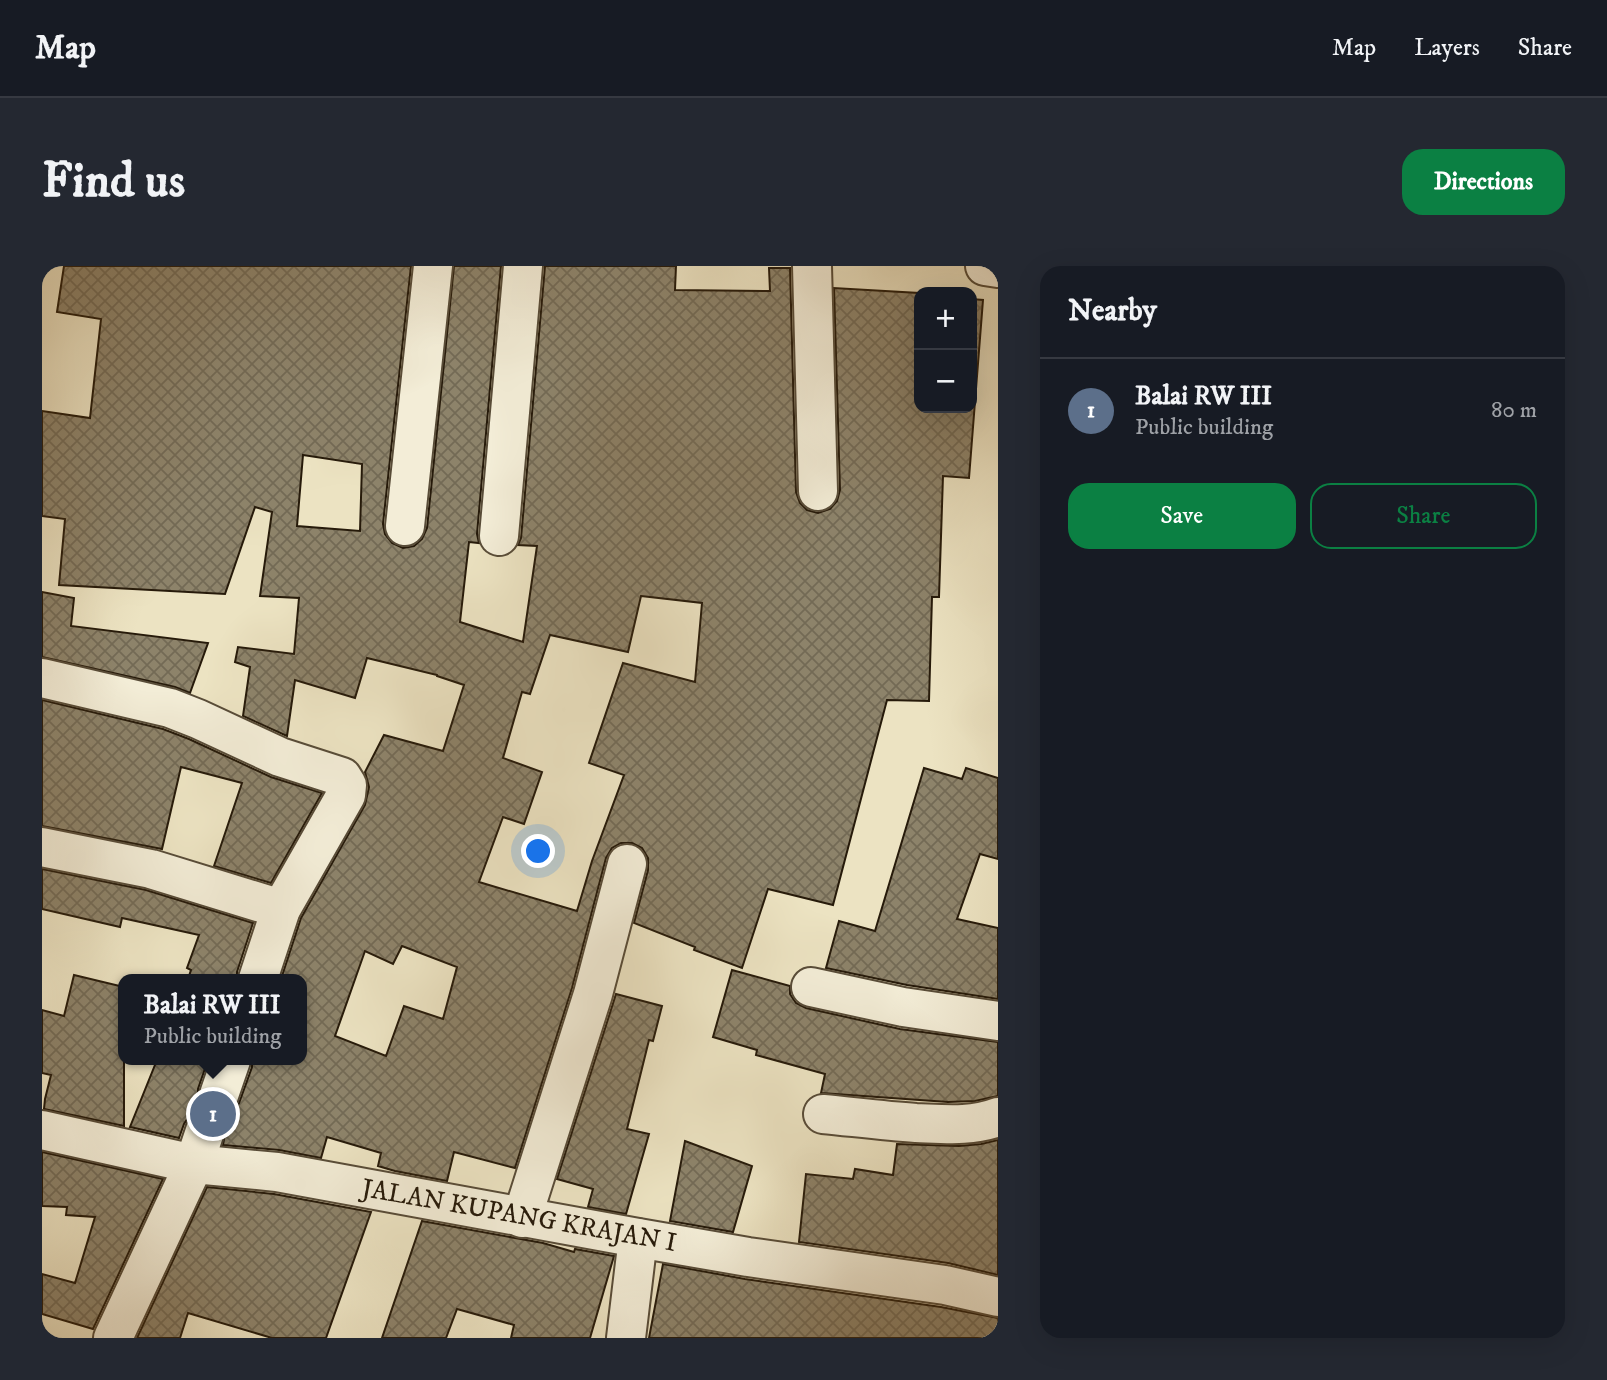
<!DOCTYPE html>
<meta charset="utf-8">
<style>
:root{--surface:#171b24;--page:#242831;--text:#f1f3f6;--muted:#9ea1a6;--line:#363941;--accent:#0b8043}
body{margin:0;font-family:"IM FELL DW Pica",serif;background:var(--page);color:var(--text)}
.controls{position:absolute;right:21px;top:21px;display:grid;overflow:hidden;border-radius:14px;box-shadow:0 7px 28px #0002}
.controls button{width:63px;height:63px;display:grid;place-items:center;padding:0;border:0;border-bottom:2px solid var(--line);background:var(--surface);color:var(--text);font:35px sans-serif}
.you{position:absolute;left:497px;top:586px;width:24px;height:24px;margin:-18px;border:5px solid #fff;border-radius:50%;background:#1a73e8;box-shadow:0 0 0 10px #1a73e833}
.badge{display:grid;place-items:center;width:46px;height:46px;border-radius:50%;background:var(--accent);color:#fff;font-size:23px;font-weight:700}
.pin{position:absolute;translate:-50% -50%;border:4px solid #fff;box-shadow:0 2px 7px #0006}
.popup{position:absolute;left:76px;top:708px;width:189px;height:91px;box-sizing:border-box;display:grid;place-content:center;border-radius:14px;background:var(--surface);filter:drop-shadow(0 2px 5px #0005);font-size:23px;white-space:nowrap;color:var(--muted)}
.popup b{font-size:26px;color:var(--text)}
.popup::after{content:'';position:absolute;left:50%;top:100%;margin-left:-14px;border:14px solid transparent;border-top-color:var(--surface)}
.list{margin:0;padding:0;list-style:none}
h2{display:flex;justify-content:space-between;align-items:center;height:91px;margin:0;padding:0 28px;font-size:30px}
h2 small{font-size:23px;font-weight:400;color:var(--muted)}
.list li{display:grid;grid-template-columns:46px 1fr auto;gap:21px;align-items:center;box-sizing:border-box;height:105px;padding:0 28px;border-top:2px solid var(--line)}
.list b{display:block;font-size:26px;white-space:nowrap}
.list p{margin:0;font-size:23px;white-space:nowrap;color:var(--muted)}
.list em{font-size:23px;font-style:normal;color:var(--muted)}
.actions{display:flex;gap:14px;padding:21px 28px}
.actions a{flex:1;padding:16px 0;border:2px solid var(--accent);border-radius:21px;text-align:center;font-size:24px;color:var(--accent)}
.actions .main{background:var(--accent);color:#fff}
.map{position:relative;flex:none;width:956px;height:1072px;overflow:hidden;border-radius:21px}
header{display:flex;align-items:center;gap:42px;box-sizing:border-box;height:98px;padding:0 35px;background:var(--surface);border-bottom:2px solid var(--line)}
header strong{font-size:33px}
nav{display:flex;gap:38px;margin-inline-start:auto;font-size:24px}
.intro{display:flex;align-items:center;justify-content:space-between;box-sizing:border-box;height:168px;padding:0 42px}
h1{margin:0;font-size:49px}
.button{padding:18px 32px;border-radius:21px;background:var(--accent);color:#fff;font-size:24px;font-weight:700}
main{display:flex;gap:42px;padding:0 42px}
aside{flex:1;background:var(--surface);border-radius:21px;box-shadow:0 7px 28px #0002}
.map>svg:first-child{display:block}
.building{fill:url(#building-cross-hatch);stroke:#261a0a;stroke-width:2;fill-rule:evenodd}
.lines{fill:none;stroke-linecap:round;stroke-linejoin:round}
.minor-casing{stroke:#584c38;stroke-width:42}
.minor{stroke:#f3edd7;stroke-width:38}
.labels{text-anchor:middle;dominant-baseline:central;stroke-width:7;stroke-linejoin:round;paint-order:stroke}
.street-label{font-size:26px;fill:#261a0a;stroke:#f3edd7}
</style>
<header>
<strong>Map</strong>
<nav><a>Map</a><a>Layers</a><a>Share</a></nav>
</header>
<div class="intro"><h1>Find us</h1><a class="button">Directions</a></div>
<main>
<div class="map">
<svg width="956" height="1072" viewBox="0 0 956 1072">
<defs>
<pattern id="building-cross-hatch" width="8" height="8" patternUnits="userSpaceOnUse" patternTransform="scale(1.75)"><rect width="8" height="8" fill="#8d836a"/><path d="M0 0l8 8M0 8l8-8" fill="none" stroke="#736a55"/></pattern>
</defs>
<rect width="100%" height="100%" fill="#ece3c2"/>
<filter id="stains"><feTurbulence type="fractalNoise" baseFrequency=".00286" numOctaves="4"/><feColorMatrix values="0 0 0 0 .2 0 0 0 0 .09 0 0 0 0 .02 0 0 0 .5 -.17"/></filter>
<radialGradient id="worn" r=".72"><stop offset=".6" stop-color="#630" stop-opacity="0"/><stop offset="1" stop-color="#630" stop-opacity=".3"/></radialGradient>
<g class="building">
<path d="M 22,0 L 369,0 L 341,258 L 343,268 L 350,277 L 361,282 L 372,280 L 380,273 L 385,262 L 412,0 L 459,0 L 435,268 L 437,277 L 427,276 L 418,356 L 481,376 L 495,280 L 476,279 L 479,272 L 503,0 L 634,0 L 633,24 L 728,25 L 727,2 L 748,2 L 754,226 L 758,237 L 765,244 L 776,247 L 788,243 L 795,235 L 798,224 L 792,22 L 877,27 L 877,142 L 930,142 L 930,33 L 941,34 L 927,212 L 901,210 L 897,331 L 890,331 L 887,435 L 845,434 L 791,639 L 726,623 L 700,702 L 652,684 L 653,681 L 592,657 L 606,604 L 606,592 L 600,582 L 590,577 L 579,577 L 570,582 L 564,592 L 530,722 L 473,902 L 412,886 L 405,915 L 353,905 L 336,900 L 339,887 L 285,871 L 279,892 L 237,884 L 181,879 L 184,861 L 179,850 L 191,846 L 197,837 L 210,801 L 210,794 L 260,794 L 260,713 L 239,713 L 259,652 L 323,539 L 327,521 L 323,506 L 342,469 L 401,485 L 422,419 L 395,410 L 395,409 L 325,392 L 313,432 L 253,414 L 245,470 L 201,450 L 208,401 L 193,396 L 196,381 L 252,388 L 257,332 L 218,330 L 230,246 L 213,241 L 183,328 L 17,319 L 23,253 L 0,250 L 0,145 L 48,152 L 59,53 L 15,46 ZM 261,189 L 320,198 L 318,265 L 255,260 ZM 599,330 L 660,337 L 653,416 L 581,397 L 547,497 L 582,509 L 550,595 L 535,645 L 437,616 L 461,551 L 482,558 L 500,506 L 461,492 L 480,426 L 488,428 L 508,369 L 586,386 ZM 360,680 L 415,701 L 401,753 L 362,740 L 344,790 L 293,770 L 323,685 L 351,698 Z"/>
<polygon points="0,326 32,332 29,360 166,377 148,427 133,421 0,391"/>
<polygon points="0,434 121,463 147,473 229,511 280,527 229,617 172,600 200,517 139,501 120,583 0,560"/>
<polygon points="882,502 920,513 924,502 956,512 956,593 938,588 915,653 956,662 956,733 865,719 784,702 797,655 833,665"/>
<polygon points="0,603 104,624 211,657 195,706 195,713 146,713 149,704 145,702 157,669 80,652 78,661 0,643"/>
<polygon points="690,704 748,720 748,728 754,737 764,742 858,763 956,776 956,830 933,835 906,836 779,827 783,808 714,789 715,784 671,771"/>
<polygon points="32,709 82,721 82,860 2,843 3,833 9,809 0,807 0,744 22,750"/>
<polygon points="574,728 620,740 611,775 607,774 585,863 607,868 584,948 546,941 551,923 515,913"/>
<polygon points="115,794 166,794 156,823 156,834 161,844 148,849 142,858 137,872 88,861"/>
<polygon points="956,874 956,1009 906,997 757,976 764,908 811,913 813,903 851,909 855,878 917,880 939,878"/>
<polygon points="643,875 710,900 691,966 628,955"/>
<polygon points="0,886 121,913 51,1063 0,1048 0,1008 33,1017 53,951 24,949 25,941 0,940"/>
<polygon points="165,921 232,928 329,946 284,1072 230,1072 146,1047 138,1072 95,1072"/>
<polygon points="380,955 501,977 532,986 533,983 572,990 548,1072 469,1072 472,1059 415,1043 404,1072 340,1072"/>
<polygon points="621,998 703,1013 899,1041 956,1052 956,1072 607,1072"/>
</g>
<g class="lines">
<g class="minor-casing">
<g id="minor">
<polyline points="770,0 776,225"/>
<polyline points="943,0 956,2"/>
<polyline points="363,260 391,0"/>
<polyline points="457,270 481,0"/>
<polyline points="0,412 128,442 156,453 238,491 300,511 305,519 304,529 239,643 216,713"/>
<polyline points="0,581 109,603 239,643"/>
<polyline points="769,721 861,741 956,755"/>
<polyline points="177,829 189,794"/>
<path d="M 781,848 C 812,851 843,855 874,857 C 902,858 930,861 956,851"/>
<polyline points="0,864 152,898 235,906 596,972 706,991 903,1019 956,1031"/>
<polyline points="480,952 551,728 585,598"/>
<polyline points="71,1072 152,898 163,865"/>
<polyline points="584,1072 596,972"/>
</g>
</g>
<use href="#minor" class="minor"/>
</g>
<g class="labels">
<g class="street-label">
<text transform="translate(477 950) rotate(10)">JALAN KUPANG KRAJAN I</text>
</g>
</g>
<rect width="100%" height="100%" filter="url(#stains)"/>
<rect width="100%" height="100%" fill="url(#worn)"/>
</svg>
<div class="controls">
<button>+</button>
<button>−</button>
</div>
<div class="you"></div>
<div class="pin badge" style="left:171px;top:848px;background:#5c6f8a">1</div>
<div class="popup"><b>Balai RW III</b>Public building</div>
</div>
<aside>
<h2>Nearby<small></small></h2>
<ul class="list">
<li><span class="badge" style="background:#5c6f8a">1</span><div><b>Balai RW III</b><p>Public building</p></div><em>80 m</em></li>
</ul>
<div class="actions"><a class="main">Save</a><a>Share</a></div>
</aside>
</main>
